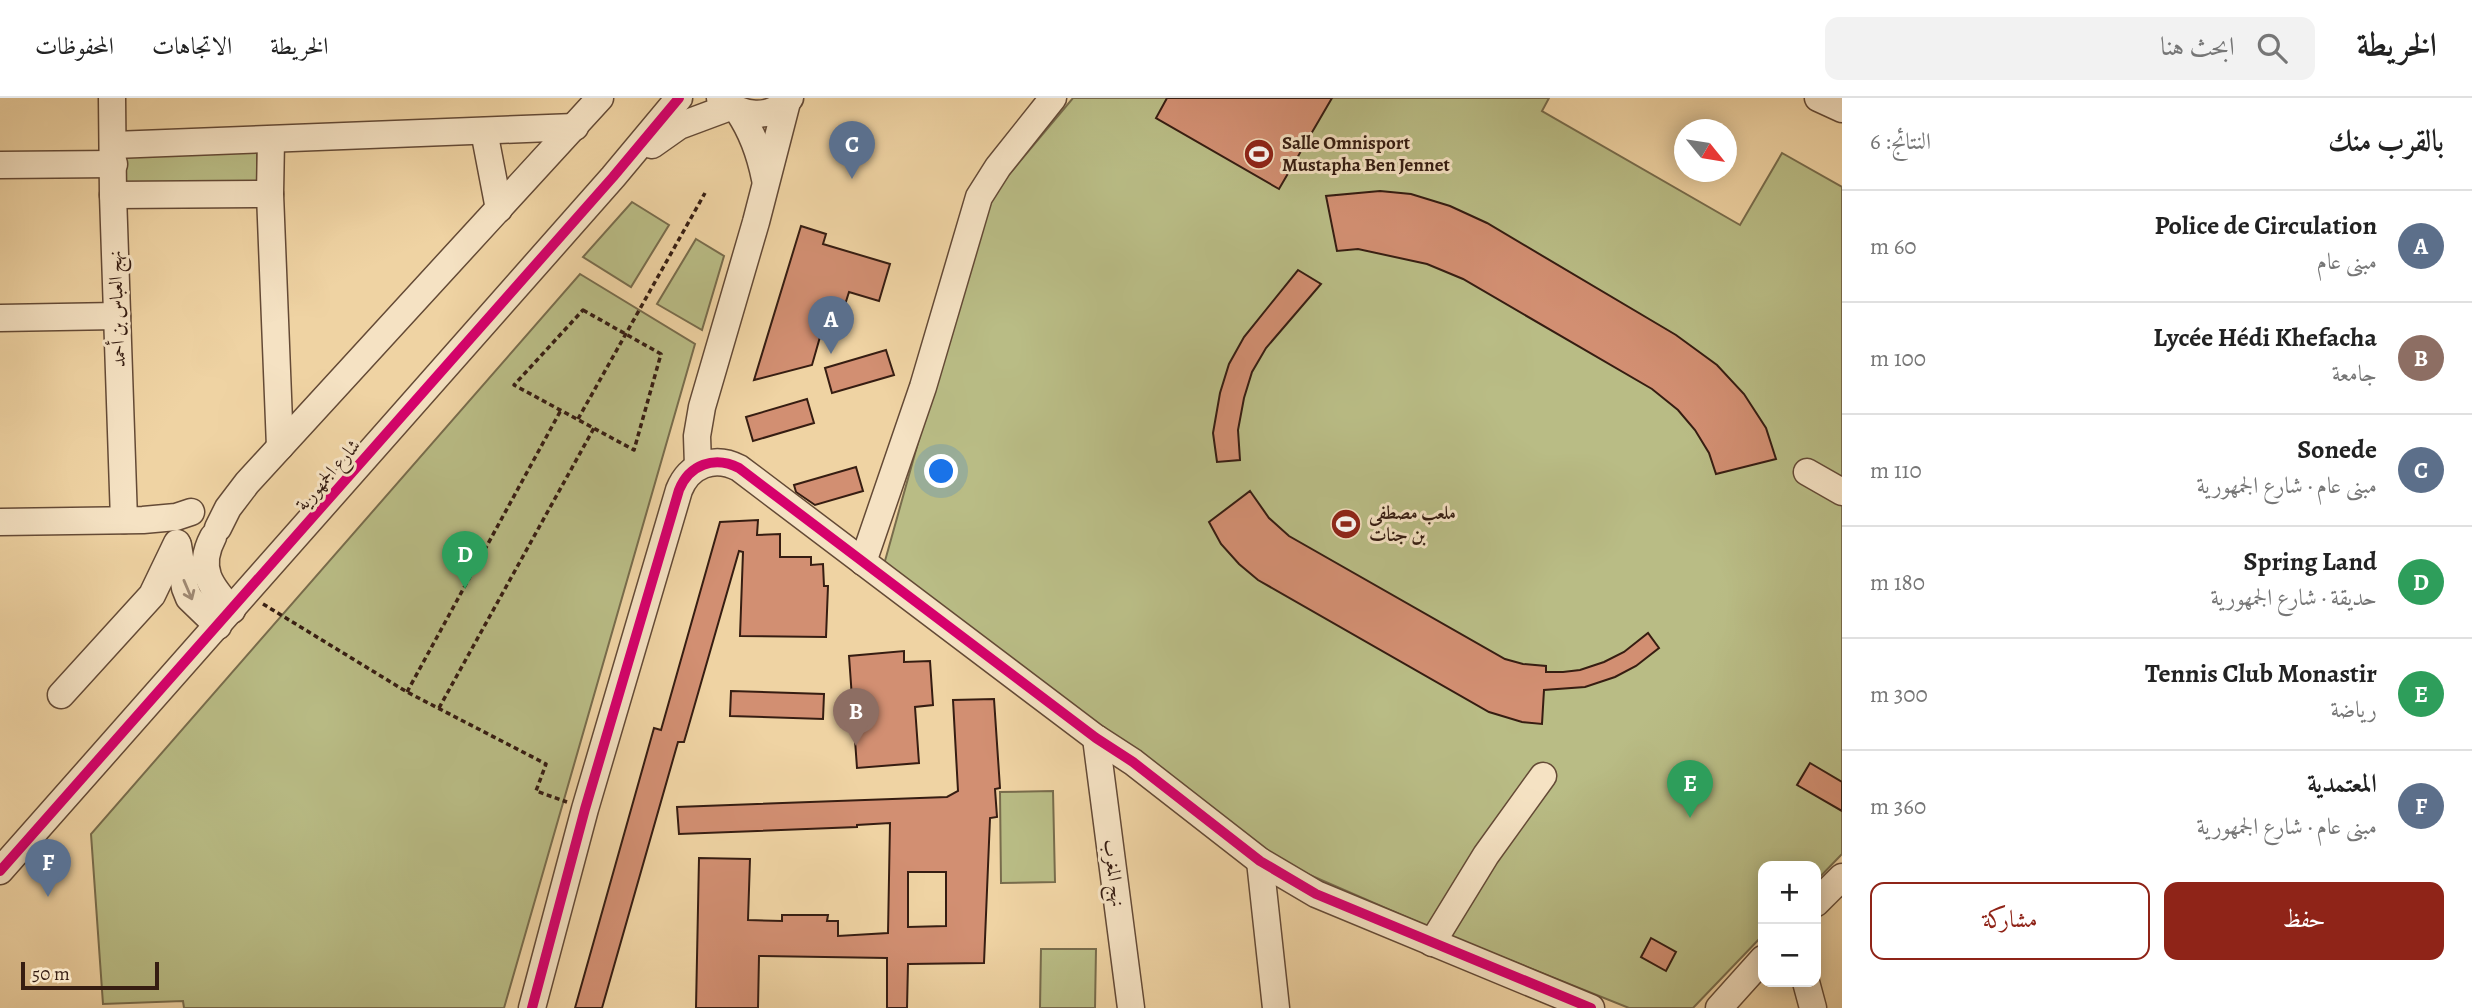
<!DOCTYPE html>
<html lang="ar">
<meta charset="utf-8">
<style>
:root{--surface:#fff;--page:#f2f2f2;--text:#222;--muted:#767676;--line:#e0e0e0;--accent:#8f2418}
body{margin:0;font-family:Alegreya,Amiri,serif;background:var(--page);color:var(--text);direction:rtl}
.controls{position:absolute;right:21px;bottom:21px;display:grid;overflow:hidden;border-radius:14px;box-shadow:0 4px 18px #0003}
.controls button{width:63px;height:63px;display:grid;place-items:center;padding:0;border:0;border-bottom:2px solid var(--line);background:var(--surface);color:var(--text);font:35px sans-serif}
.compass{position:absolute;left:1674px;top:21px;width:63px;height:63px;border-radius:50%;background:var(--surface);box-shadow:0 4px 18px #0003;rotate:120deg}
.scale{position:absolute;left:21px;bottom:18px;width:138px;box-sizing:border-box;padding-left:7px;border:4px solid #361d12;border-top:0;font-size:19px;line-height:24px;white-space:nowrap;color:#361d12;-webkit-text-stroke:5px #f5e2c3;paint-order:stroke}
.you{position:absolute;left:942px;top:374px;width:24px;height:24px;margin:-18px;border:5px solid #fff;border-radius:50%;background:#1a73e8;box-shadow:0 0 0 10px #1a73e833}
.badge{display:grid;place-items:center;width:46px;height:46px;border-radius:50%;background:var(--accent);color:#fff;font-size:23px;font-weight:700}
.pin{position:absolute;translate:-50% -58px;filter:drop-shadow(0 2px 4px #0008)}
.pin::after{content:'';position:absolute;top:37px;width:24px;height:21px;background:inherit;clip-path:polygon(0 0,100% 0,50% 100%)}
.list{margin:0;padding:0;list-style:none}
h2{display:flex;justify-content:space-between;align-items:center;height:91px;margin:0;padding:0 28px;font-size:30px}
h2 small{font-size:23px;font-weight:400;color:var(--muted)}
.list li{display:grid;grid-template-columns:46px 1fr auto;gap:21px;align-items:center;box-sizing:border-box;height:112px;padding:0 28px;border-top:2px solid var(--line)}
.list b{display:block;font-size:26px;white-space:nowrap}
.list p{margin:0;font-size:23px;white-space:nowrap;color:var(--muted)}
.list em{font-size:23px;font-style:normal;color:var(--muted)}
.actions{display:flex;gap:14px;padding:21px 28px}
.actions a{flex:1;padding:16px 0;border:2px solid var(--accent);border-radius:14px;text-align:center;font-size:24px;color:var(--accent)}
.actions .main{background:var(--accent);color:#fff}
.icon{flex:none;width:38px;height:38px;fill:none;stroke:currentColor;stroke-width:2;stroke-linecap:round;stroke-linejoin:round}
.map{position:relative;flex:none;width:1842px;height:910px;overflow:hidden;direction:ltr}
header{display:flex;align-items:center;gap:42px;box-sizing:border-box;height:98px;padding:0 35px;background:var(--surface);border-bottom:2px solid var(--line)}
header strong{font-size:33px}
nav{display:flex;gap:38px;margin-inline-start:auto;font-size:24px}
.search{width:490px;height:63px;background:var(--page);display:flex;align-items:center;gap:18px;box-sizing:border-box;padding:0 24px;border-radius:14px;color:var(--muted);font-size:26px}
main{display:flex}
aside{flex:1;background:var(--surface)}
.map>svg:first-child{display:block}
.green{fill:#b9bc85;stroke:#786c4c;stroke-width:2}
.building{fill:#d28f72;stroke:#361d12;stroke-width:2;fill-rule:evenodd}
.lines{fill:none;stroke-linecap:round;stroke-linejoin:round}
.minor-casing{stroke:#644a36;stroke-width:29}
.path{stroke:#361d12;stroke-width:3.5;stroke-dasharray:5 3.5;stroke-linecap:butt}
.minor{stroke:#f5e2c3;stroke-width:26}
.cycleway-casing{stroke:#f5e2c3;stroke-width:15}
.cycleway{stroke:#d6006c;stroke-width:10}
.oneway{stroke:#9f8973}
.labels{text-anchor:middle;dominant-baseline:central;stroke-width:6;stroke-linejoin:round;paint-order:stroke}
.poi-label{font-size:19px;font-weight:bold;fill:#361d12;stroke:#f5e2c3;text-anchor:start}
.street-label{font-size:19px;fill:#361d12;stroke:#f5e2c3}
</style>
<header>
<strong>الخريطة</strong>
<div class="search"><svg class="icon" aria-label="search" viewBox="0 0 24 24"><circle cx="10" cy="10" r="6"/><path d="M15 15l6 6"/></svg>ابحث هنا</div>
<nav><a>الخريطة</a><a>الاتجاهات</a><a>المحفوظات</a></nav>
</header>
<main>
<aside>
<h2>بالقرب منك<small>النتائج: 6</small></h2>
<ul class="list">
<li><span class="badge" style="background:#5c6f8a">A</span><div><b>Police de Circulation</b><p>مبنى عام</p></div><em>60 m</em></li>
<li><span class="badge" style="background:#8d6e63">B</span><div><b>Lycée Hédi Khefacha</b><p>جامعة</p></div><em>100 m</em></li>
<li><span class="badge" style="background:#5c6f8a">C</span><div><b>Sonede</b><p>مبنى عام · شارع الجمهورية</p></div><em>110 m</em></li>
<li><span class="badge" style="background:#2e9e5b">D</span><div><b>Spring Land</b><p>حديقة · شارع الجمهورية</p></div><em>180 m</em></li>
<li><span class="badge" style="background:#2e9e5b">E</span><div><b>Tennis Club Monastir</b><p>رياضة</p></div><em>300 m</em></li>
<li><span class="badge" style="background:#5c6f8a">F</span><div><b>المعتمدية</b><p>مبنى عام · شارع الجمهورية</p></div><em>360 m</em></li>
</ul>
<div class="actions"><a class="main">حفظ</a><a>مشاركة</a></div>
</aside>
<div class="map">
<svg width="1842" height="910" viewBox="0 0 1842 910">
<rect width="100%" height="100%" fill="#efd3a3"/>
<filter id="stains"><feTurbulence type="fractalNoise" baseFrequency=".00286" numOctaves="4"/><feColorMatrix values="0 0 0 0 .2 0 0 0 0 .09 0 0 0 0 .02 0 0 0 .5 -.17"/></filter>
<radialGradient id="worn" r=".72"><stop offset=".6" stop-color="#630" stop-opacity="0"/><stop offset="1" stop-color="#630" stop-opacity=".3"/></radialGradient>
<g class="green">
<polygon points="1073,0 1549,0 1542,13 1740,127 1782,55 1842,89 1842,756 1816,783 1816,768 1763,768 1763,837 1693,910 1629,910 1452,839 1255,753 1106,636 883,470 985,105"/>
<polygon points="257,43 257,91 109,93 109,45"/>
<polygon points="632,104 669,127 631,189 583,159"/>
<polygon points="696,141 724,158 702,232 657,206"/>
<polygon points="580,176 695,246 504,910 184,910 183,903 103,906 91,736"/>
<polygon points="1053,693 1055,784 1001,785 1000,694"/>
<polygon points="1041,851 1096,851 1095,910 1040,910"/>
</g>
<g class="building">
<polygon points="1167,0 1332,0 1279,91 1156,20"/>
<polygon points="1380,93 1411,96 1450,108 1487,125 1676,237 1717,267 1744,296 1766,330 1776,361 1716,376 1709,355 1695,332 1678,312 1652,291 1463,181 1427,166 1358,151 1337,153 1326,98"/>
<polygon points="801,128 826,136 823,146 890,166 879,203 849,194 838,229 824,225 812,267 754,282"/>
<polygon points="1298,172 1321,186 1266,250 1252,274 1244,300 1238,332 1240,362 1217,364 1213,335 1220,295 1229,266 1244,239"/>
<polygon points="886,252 894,277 832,295 825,270"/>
<polygon points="807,301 814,325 753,343 746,319"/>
<polygon points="856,369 863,393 815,407 796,394 794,387"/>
<polygon points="1250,393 1269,420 1289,438 1505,561 1523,566 1546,568 1546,574 1563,574 1580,572 1604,564 1624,554 1648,535 1659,550 1636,568 1615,579 1585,589 1544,592 1542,626 1522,624 1489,614 1258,482 1239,466 1221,446 1209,424"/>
<polygon points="758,422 757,437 780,436 780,459 811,459 811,467 823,466 824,488 828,488 826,539 740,538 743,454 739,453 684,644 678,644 602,910 575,910 654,630 661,632 720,424"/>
<polygon points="904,553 904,564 930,563 933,607 915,609 919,665 857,670 849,558"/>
<polygon points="731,593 824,596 823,621 730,618"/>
<path d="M 994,601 L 1000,690 L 995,691 L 997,719 L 990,720 L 984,865 L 908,866 L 907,910 L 887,910 L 887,860 L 759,858 L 758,910 L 696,910 L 699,760 L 750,761 L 748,822 L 782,823 L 782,817 L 828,817 L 827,823 L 838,823 L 838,838 L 888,835 L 890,725 L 857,727 L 857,729 L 679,736 L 677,709 L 947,699 L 958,693 L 953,602 ZM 908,774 L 946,774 L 946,828 L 908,829 Z"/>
<polygon points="1810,665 1842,684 1842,713 1797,687"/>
<polygon points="1651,840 1676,854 1666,873 1641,859"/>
</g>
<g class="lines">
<g class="minor-casing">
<g id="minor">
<polyline points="112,0 113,97 124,422"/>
<path d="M 720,0 C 741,19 770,23 790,0"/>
<polyline points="1818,0 1842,11"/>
<path d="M 738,13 C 753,35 760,56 765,81"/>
<polyline points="484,33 499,111"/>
<polyline points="271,42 270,96 280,349"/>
<polyline points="114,47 575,29"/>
<polyline points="652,47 679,28 730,9"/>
<polyline points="0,67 114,66"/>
<polyline points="113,97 270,96"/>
<polyline points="0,220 117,218"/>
<polyline points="698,368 697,338 702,309 756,124 787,4"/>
<polyline points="1807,374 1842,394"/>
<polyline points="0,424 143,422 176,419 191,414"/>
<polyline points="218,430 228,410 247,385 600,0"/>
<path d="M 213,439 C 196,471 211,489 232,512"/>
<polyline points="178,447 185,490 189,500 218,528"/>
<polyline points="863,464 923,289 979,99 998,69 1053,0"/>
<polyline points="61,597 152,497 177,445"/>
<polyline points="1096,640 1131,910"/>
<polyline points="1260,763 1276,910"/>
<polyline points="0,773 613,79 679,0"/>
<polyline points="1816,805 1842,779"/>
<polyline points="1432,845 1486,757 1543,678"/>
<polyline points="1806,884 1813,910"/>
<path d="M 532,910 L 585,711 L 679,392 C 689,367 714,357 739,370 L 1096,640 L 1133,664 L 1260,763 L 1316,796 L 1591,910"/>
<polyline points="1719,910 1763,861"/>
</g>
</g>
<g class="path">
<polygon points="583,212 661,256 634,352 514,287"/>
<polyline points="578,321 705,95"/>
<polyline points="263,506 407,594 546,666 536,693 567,704"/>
<polyline points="407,594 561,312"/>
<polyline points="439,610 594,330"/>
</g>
<use href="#minor" class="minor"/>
<g class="cycleway-casing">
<g id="cycleway">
<polyline points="0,773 613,79 679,0"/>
<path d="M 532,910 L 585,711 L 679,392 C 689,367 714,357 739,370 L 1096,640 L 1133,664 L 1260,763 L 1316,796 L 1591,910"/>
</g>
</g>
<use href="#cycleway" class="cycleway"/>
</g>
<defs><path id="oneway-shaft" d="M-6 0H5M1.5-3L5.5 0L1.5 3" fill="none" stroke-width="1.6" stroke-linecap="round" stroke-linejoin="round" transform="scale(1.75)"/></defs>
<use class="oneway" href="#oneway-shaft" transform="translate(188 492) rotate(67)"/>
<defs>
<g id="stadium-disc" transform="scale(1.575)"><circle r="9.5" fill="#8f2418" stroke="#f5e2c3"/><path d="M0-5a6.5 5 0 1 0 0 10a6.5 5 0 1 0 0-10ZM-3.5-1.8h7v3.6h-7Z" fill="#fff"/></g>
</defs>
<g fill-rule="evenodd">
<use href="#stadium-disc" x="1259" y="56"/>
<use href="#stadium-disc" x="1346" y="426"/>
</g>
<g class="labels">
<g class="poi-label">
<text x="1282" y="45">Salle Omnisport<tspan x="1282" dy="22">Mustapha Ben Jennet</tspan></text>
<text x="1369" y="415">ملعب مصطفى<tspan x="1369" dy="22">بن جنات</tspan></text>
</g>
<g class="street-label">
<text transform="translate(117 211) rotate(-92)">نهج العباس بن أحمد</text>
<text transform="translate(328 377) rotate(-49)">شارع الجمهورية</text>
<text transform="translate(1114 775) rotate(83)">نهج المغرب</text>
</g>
</g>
<rect width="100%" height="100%" filter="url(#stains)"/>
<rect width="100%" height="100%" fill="url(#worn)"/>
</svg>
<div class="controls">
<button>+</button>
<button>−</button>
</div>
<svg class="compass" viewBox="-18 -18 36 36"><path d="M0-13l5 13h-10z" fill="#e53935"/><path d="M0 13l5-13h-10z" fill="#767676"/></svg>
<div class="scale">50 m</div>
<div class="you"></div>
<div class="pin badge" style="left:831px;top:256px;background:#5c6f8a">A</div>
<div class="pin badge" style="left:856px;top:648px;background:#8d6e63">B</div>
<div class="pin badge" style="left:852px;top:81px;background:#5c6f8a">C</div>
<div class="pin badge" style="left:465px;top:491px;background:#2e9e5b">D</div>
<div class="pin badge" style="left:1690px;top:720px;background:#2e9e5b">E</div>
<div class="pin badge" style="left:48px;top:799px;background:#5c6f8a">F</div>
</div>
</main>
